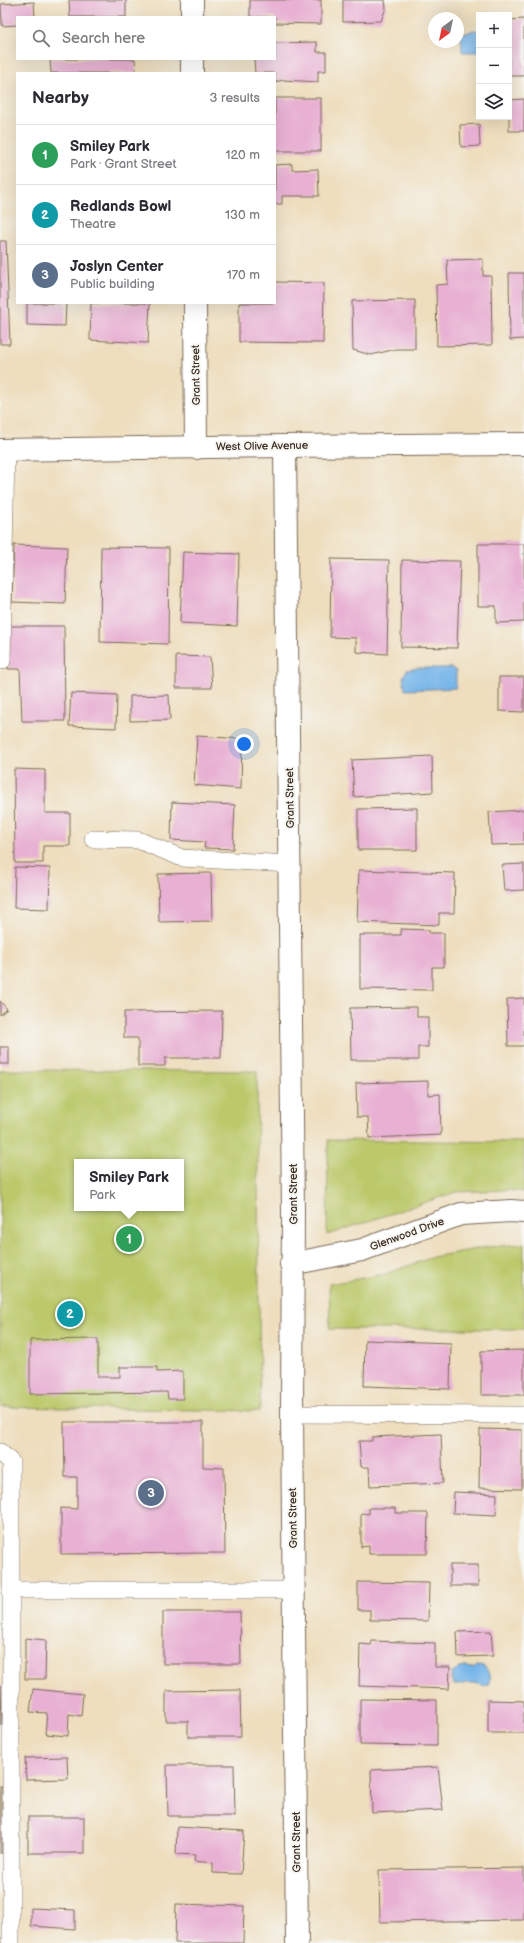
<!DOCTYPE html>
<meta charset="utf-8">
<style>
:root{--surface:#fff;--page:#f2f2f3;--text:#2b2b33;--muted:#7c7c81;--line:#e1e1e2;--accent:#b45309}
body{margin:0;font-family:"Balsamiq Sans",sans-serif;background:var(--page);color:var(--text)}
.controls{position:absolute;right:12px;top:12px;display:grid;overflow:hidden;border-radius:0px;box-shadow:0 4px 16px #0002}
.controls button{width:36px;height:36px;display:grid;place-items:center;padding:0;border:0;border-bottom:1px solid var(--line);background:var(--surface);color:var(--text);font:20px sans-serif}
.compass{position:absolute;left:428px;top:12px;width:36px;height:36px;border-radius:50%;background:var(--surface);box-shadow:0 4px 16px #0002;rotate:213deg}
.you{position:absolute;left:244px;top:744px;width:14px;height:14px;margin:-10px;border:3px solid #fff;border-radius:50%;background:#1a73e8;box-shadow:0 0 0 6px #1a73e833}
.badge{display:grid;place-items:center;width:26px;height:26px;border-radius:50%;background:var(--accent);color:#fff;font-size:13px;font-weight:700}
.pin{position:absolute;translate:-50% -50%;border:2px solid #fff;box-shadow:0 1px 4px #0006}
.popup{position:absolute;left:74px;top:1159px;width:110px;height:52px;box-sizing:border-box;display:grid;place-content:center;border-radius:0px;background:var(--surface);filter:drop-shadow(0 1px 3px #0005);font-size:13px;white-space:nowrap;color:var(--muted)}
.popup b{font-size:15px;color:var(--text)}
.popup::after{content:'';position:absolute;left:50%;top:100%;margin-left:-8px;border:8px solid transparent;border-top-color:var(--surface)}
.list{margin:0;padding:0;list-style:none}
h2{display:flex;justify-content:space-between;align-items:center;height:52px;margin:0;padding:0 16px;font-size:17px}
h2 small{font-size:13px;font-weight:400;color:var(--muted)}
.list li{display:grid;grid-template-columns:26px 1fr auto;gap:12px;align-items:center;box-sizing:border-box;height:60px;padding:0 16px;border-top:1px solid var(--line)}
.list b{display:block;font-size:15px;white-space:nowrap}
.list p{margin:0;font-size:13px;white-space:nowrap;color:var(--muted)}
.list em{font-size:13px;font-style:normal;color:var(--muted)}
.icon{flex:none;width:22px;height:22px;fill:none;stroke:currentColor;stroke-width:2;stroke-linecap:round;stroke-linejoin:round}
.map{position:relative;flex:none;width:524px;height:1943px;overflow:hidden}
.search{position:absolute;background:var(--surface);box-shadow:0 4px 16px #0002;left:16px;top:16px;width:260px;height:44px;display:flex;align-items:center;gap:10px;box-sizing:border-box;padding:0 14px;border-radius:0px;color:var(--muted);font-size:15px}
.panel{position:absolute;background:var(--surface);box-shadow:0 4px 16px #0002;left:16px;top:72px;width:260px;height:232px;border-radius:0px}
.map>svg:first-child{display:block}
.green{fill:#bbc96b;stroke:#7b7a44;fill-rule:evenodd}
.water{fill:#76b5e9;stroke:#587084}
.building{fill:#e8b1d3}
.lines{fill:none;stroke-linecap:round;stroke-linejoin:round}
.service-casing{stroke:#7a6956;stroke-width:18}
.minor-casing{stroke:#7a6956;stroke-width:24}
.tertiary-casing{stroke:#7a6956;stroke-width:24}
.service{stroke:#fff;stroke-width:17}
.minor{stroke:#fff;stroke-width:22}
.tertiary{stroke:#fff;stroke-width:22}
.labels{text-anchor:middle;dominant-baseline:central;stroke-width:4;stroke-linejoin:round;paint-order:stroke}
.street-label{font-size:11px;fill:#3b2a1e;stroke:#f6f6f2}
</style>
<div class="map">
<svg width="524" height="1943" viewBox="0 0 524 1943">
<rect width="100%" height="100%" fill="#f6f6f2"/>
<filter id="ink" filterUnits="userSpaceOnUse"><feTurbulence type="fractalNoise" baseFrequency=".025" numOctaves="2"/><feDisplacementMap in="SourceGraphic" scale="8" xChannelSelector="R" yChannelSelector="G"/><feConvolveMatrix kernelMatrix="1 2 1 2 8 2 1 2 1" color-interpolation-filters="sRGB"/></filter>
<filter id="wash" filterUnits="userSpaceOnUse"><feTurbulence type="fractalNoise" baseFrequency=".012" numOctaves="4" result="noise"/><feDisplacementMap in="SourceGraphic" scale="16" xChannelSelector="R" yChannelSelector="G"/><feGaussianBlur stdDeviation="0.9" result="paint"/><feColorMatrix in="noise" values="0 0 0 0 0 0 0 0 0 0 0 0 0 0 0 0 0 1.4 0 .05"/><feComposite in="paint" operator="in"/></filter>
<g filter="url(#wash)">
<rect width="100%" height="100%" fill="#eedebe"/>
<g class="green">
<path d="M 0,1070 L 257,1071 L 260,1411 L 0,1407 ZM 77,1162 L 181,1162 L 181,1208 L 77,1208 Z"/>
<polygon points="328,1140 524,1142 524,1192 506,1190 456,1192 327,1235"/>
<polygon points="524,1244 524,1329 330,1329 329,1284 385,1274 433,1257 487,1247"/>
</g>
<g class="water">
<polygon points="474,30 479,31 479,52 462,52 461,35"/>
<polygon points="418,668 452,668 456,671 456,688 405,690 403,677 407,670"/>
<path d="M 477,1665 L 484,1666 C 489,1672 491,1677 488,1685 C 482,1687 479,1683 473,1683 C 466,1682 461,1686 454,1685 L 451,1680 L 452,1673 C 459,1667 463,1666 473,1668 Z"/>
</g>
<g id="blocks">
<g class="building">
<polygon points="69,0 126,0 126,17 70,17"/>
<polygon points="250,0 321,0 321,24 275,23 275,17 250,17"/>
<polygon points="343,0 385,0 386,8 381,21 343,22"/>
<polygon points="34,2 35,17 17,17 17,25 2,26 1,4"/>
<polygon points="524,19 524,76 509,76 509,20"/>
<polygon points="317,42 317,52 326,52 326,71 318,71 318,82 283,80 275,82 275,73 255,73 254,59 275,59 275,43"/>
<polygon points="50,59 135,59 136,73 51,73"/>
<rect x="275" y="98" width="46" height="53"/>
<polygon points="524,99 524,131 509,131 509,100"/>
<polygon points="479,124 480,146 461,147 460,125"/>
<polygon points="292,164 292,170 318,169 319,196 282,196 282,204 275,204 275,165"/>
<polygon points="0,241 6,241 10,344 0,344"/>
<polygon points="483,259 483,276 491,276 492,345 437,346 436,285 448,284 447,260"/>
<polygon points="509,273 524,273 524,339 510,340"/>
<polygon points="275,282 324,283 323,343 239,342 239,303 275,303"/>
<polygon points="415,300 415,349 396,349 371,355 353,350 352,301"/>
<polygon points="27,303 66,303 65,326 27,325"/>
<polygon points="91,303 150,303 148,343 90,340"/>
<polygon points="478,544 524,544 524,622 496,623 496,606 478,606"/>
<polygon points="14,545 67,547 65,604 12,602"/>
<polygon points="101,547 169,548 168,644 100,642"/>
<polygon points="183,552 239,554 237,626 180,623"/>
<polygon points="331,559 389,560 387,654 356,652 356,638 330,637"/>
<polygon points="402,560 460,561 457,648 401,647"/>
<polygon points="8,626 64,626 65,721 22,721 20,669 8,669"/>
<polygon points="176,656 210,657 212,688 176,688"/>
<polygon points="499,677 524,677 524,712 499,711"/>
<polygon points="71,693 117,695 116,728 69,726"/>
<polygon points="169,695 170,720 130,721 130,696"/>
<polygon points="197,736 242,739 241,789 194,785"/>
<polygon points="432,756 433,792 354,797 352,760"/>
<polygon points="14,769 45,770 45,813 70,813 70,846 43,846 43,863 15,863"/>
<polygon points="172,802 235,805 233,849 204,848 205,842 171,840"/>
<polygon points="417,808 417,850 358,850 358,809"/>
<polygon points="524,810 524,844 491,845 489,812"/>
<polygon points="524,864 524,890 504,891 502,865"/>
<polygon points="15,867 50,868 49,909 14,908"/>
<polygon points="359,870 455,873 454,913 439,913 439,925 357,922"/>
<polygon points="211,873 212,921 159,922 158,874"/>
<polygon points="401,929 429,930 429,933 444,933 444,967 432,967 432,990 360,989 360,935 401,935"/>
<polygon points="524,998 524,1046 508,1046 507,999"/>
<polygon points="0,1001 7,1009 0,1015"/>
<polygon points="417,1007 417,1017 428,1017 428,1047 418,1047 418,1060 351,1060 350,1008"/>
<polygon points="222,1011 221,1058 165,1058 165,1066 138,1066 138,1038 124,1038 124,1012"/>
<rect x="0" y="1047" width="9" height="17"/>
<polygon points="428,1081 428,1095 440,1094 441,1135 369,1138 368,1117 357,1117 356,1083"/>
<polygon points="98,1339 98,1377 120,1377 120,1367 157,1367 157,1372 183,1371 183,1399 168,1399 167,1392 30,1394 30,1340"/>
<polygon points="365,1340 451,1343 450,1389 364,1386"/>
<polygon points="524,1350 524,1395 481,1395 481,1351"/>
<polygon points="64,1422 203,1422 203,1467 224,1468 225,1553 61,1554 61,1508 77,1509 77,1477 65,1477"/>
<polygon points="480,1429 522,1430 522,1489 479,1488"/>
<polygon points="441,1434 443,1483 370,1486 369,1467 361,1467 359,1441 372,1441 372,1437"/>
<polygon points="454,1492 497,1494 496,1515 453,1513"/>
<polygon points="369,1508 395,1508 395,1513 428,1513 427,1554 369,1554 369,1546 361,1547 361,1513 369,1514"/>
<rect x="450" y="1565" width="28" height="21"/>
<polygon points="358,1582 429,1583 428,1621 370,1620 370,1610 358,1610"/>
<polygon points="163,1612 240,1612 241,1664 163,1664"/>
<polygon points="491,1631 493,1656 458,1657 457,1632"/>
<polygon points="25,1638 46,1640 45,1679 25,1679"/>
<polygon points="372,1641 435,1643 435,1667 450,1667 449,1689 359,1686 360,1644 371,1645"/>
<polygon points="0,1686 2,1686 1,1726 0,1726"/>
<polygon points="33,1689 83,1694 81,1716 69,1714 68,1736 45,1734 47,1713 30,1712"/>
<polygon points="240,1690 241,1737 188,1737 188,1721 166,1721 166,1691"/>
<polygon points="360,1699 437,1700 437,1746 360,1745"/>
<polygon points="488,1700 524,1701 524,1733 488,1733"/>
<polygon points="67,1757 68,1779 26,1780 25,1758"/>
<polygon points="167,1765 234,1765 235,1816 168,1816"/>
<polygon points="438,1767 443,1810 372,1813 371,1770"/>
<rect x="0" y="1786" width="2" height="67"/>
<rect x="28" y="1817" width="56" height="36"/>
<polygon points="177,1827 244,1831 241,1874 213,1873 213,1863 194,1861 195,1855 176,1854"/>
<polygon points="524,1868 524,1920 380,1922 379,1870"/>
<polygon points="176,1904 244,1906 243,1943 175,1943"/>
<polygon points="31,1908 75,1910 75,1929 31,1926"/>
</g>
</g>
</g>
<g filter="url(#ink)">
<use href="#blocks" fill-opacity="0" stroke="#7a6956" stroke-width="1"/>
<g class="lines">
<g class="service-casing">
<g id="service">
<polyline points="2,661 6,450"/>
<polyline points="93,839 138,840 182,858 290,864"/>
<polyline points="292,1414 524,1415"/>
<polyline points="0,1452 11,1462 11,1943"/>
<polyline points="11,1590 294,1590"/>
</g>
</g>
<g class="minor-casing">
<g id="minor">
<polyline points="192,0 192,17"/>
<polyline points="192,59 192,73"/>
<polyline points="195,303 196,448"/>
<polyline points="285,446 293,1212 292,1414 297,1943"/>
<polyline points="291,1264 362,1250 461,1214 511,1211 524,1212"/>
</g>
</g>
<g class="tertiary-casing">
<polyline id="tertiary" points="0,450 285,446 524,444"/>
</g>
<use href="#service" class="service"/>
<use href="#minor" class="minor"/>
<use href="#tertiary" class="tertiary"/>
</g>
</g>
<g class="labels">
<g class="street-label">
<text transform="translate(196 375) rotate(-91)">Grant Street</text>
<text transform="translate(262 446) rotate(-1)">West Olive Avenue</text>
<text transform="translate(290 798) rotate(-91)">Grant Street</text>
<text transform="translate(293 1194) rotate(-90)">Grant Street</text>
<text transform="translate(407 1234) rotate(-20)">Glenwood Drive</text>
<text transform="translate(293 1518) rotate(-91)">Grant Street</text>
<text transform="translate(296 1842) rotate(-90)">Grant Street</text>
</g>
</g>
</svg>
<div class="controls">
<button>+</button>
<button>−</button>
<button><svg class="icon" aria-label="layers" viewBox="0 0 24 24"><path d="M12 4l9 5-9 5-9-5zM3 14l9 5 9-5"/></svg></button>
</div>
<svg class="compass" viewBox="-18 -18 36 36"><path d="M0-13l5 13h-10z" fill="#e53935"/><path d="M0 13l5-13h-10z" fill="#7c7c81"/></svg>
<div class="you"></div>
<div class="pin badge" style="left:129px;top:1239px;background:#2e9e5b">1</div>
<div class="popup"><b>Smiley Park</b>Park</div>
<div class="pin badge" style="left:70px;top:1314px;background:#0f9aa8">2</div>
<div class="pin badge" style="left:151px;top:1493px;background:#5c6f8a">3</div>
<div class="search"><svg class="icon" aria-label="search" viewBox="0 0 24 24"><circle cx="10" cy="10" r="6"/><path d="M15 15l6 6"/></svg>Search here</div>
<section class="panel">
<h2>Nearby<small>3 results</small></h2>
<ul class="list">
<li><span class="badge" style="background:#2e9e5b">1</span><div><b>Smiley Park</b><p>Park · Grant Street</p></div><em>120 m</em></li>
<li><span class="badge" style="background:#0f9aa8">2</span><div><b>Redlands Bowl</b><p>Theatre</p></div><em>130 m</em></li>
<li><span class="badge" style="background:#5c6f8a">3</span><div><b>Joslyn Center</b><p>Public building</p></div><em>170 m</em></li>
</ul>
</section>
</div>
